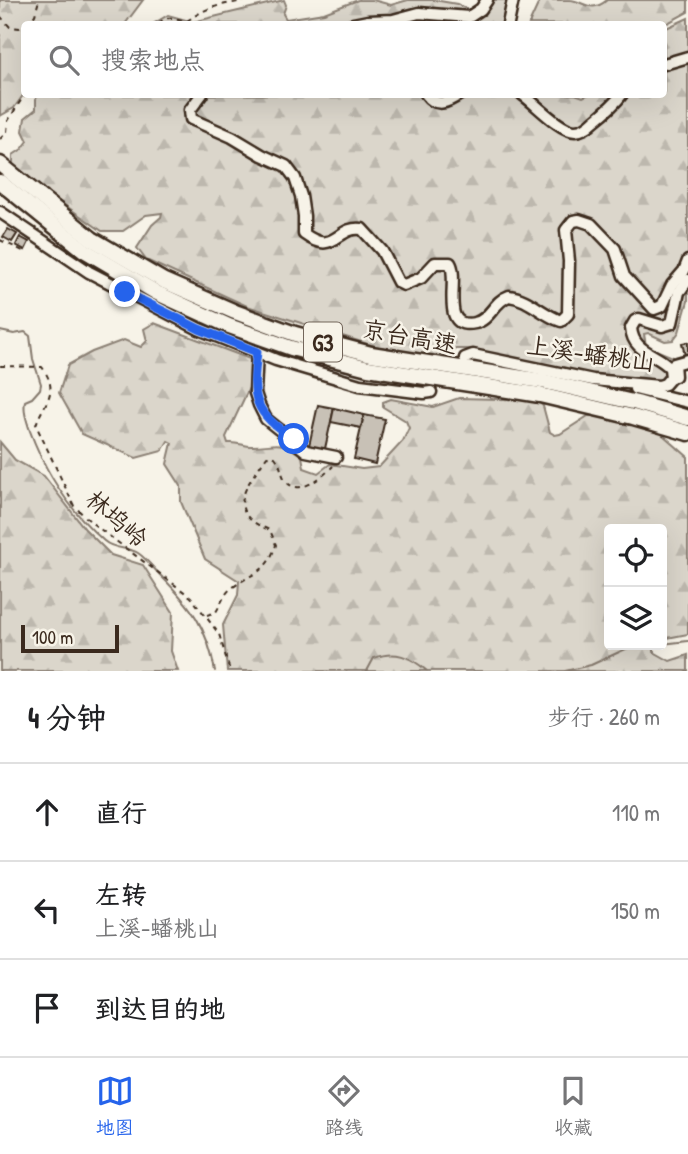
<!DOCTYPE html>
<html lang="zh">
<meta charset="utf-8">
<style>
:root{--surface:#fff;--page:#f2f2f2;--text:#202124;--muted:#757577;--line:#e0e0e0;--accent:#2563eb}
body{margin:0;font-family:"Patrick Hand","LXGW WenKai TC",sans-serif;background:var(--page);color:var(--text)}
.controls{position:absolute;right:21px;bottom:21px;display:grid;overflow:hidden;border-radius:7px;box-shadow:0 7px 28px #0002}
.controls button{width:63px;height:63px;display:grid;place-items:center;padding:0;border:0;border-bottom:2px solid var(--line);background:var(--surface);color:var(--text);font:35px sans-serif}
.scale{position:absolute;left:21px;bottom:18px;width:98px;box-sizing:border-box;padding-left:7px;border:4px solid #3b2a1e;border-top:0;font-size:19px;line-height:24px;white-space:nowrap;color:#3b2a1e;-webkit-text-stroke:5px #f7f3e8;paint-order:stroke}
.stop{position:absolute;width:21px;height:21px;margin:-16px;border:5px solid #2563eb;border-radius:50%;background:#fff}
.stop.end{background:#2563eb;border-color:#fff;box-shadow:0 2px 7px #0008}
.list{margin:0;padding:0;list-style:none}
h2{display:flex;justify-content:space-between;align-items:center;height:91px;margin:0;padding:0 28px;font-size:30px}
h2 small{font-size:23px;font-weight:400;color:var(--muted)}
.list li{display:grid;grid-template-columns:46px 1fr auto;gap:21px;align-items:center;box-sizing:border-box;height:98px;padding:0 28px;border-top:2px solid var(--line)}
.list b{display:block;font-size:26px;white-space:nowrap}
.list p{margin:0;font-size:23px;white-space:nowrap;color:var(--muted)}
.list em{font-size:23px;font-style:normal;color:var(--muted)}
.icon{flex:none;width:38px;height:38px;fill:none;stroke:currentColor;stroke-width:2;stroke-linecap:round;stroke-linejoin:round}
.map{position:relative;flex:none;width:688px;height:671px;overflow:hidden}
.search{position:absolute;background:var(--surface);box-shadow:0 7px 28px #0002;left:21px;right:21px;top:21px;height:77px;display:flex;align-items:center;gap:18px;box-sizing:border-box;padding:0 24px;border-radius:7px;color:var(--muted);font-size:26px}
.sheet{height:385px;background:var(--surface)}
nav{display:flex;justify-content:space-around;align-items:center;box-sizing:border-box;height:98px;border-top:2px solid var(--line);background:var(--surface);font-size:19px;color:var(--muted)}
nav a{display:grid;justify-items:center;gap:4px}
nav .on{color:var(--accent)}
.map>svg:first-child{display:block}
.forest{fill:url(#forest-firs);stroke:#8b8074;stroke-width:2}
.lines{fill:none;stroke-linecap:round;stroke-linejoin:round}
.stream{stroke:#84786c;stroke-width:2}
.building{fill:#c8c1b6;stroke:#3b2a1e;stroke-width:2}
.minor-casing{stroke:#3b2a1e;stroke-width:15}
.highway-casing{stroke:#3b2a1e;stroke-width:19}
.path{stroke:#3b2a1e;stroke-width:2;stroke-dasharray:5 5;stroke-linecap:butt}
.minor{stroke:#f7f3e8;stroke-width:10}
.highway{stroke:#f7f3e8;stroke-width:14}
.route{stroke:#2563eb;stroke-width:9}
.labels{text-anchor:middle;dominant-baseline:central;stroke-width:5;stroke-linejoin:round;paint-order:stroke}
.shield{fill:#f7f3e8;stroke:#73665b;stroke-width:2}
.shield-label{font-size:23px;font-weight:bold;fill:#3b2a1e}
.street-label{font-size:24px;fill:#3b2a1e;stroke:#f7f3e8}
</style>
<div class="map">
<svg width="688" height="671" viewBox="0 0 688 671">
<defs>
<pattern id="forest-firs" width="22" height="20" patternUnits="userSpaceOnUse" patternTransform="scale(1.75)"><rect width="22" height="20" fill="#dbd6cb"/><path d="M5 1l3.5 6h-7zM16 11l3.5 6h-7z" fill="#bdb8ae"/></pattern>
</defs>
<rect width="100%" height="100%" fill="#f7f3e8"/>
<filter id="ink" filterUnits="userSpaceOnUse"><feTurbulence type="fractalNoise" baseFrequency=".0143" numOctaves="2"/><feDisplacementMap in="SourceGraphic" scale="14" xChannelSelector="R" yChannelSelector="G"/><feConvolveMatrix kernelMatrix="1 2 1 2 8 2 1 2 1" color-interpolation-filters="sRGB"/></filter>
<g filter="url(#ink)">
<g class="forest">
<polygon points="0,0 143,0 125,24 24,24 24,94 14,108 0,116"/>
<polygon points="284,0 286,5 283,14 286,19 324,13 358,0 373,0 391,5 408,0 434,0 457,4 472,12 484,11 492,0 507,0 504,16 509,24 153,24 168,15 193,22"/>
<path d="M 540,0 C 550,0 560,0 570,0 C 584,1 591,14 607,0 L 688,0 L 688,12 L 664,25 L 529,24 Z"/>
<path d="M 688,18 L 688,301 L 679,332 L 673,340 L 665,341 L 648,333 L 644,334 L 646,346 L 673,357 C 678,370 677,378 669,389 L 657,393 L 599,377 L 470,349 L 455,349 L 448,358 L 443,359 L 374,346 L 247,306 L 146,260 L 137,248 L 152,225 L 161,217 L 162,213 L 146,215 L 123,231 L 102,231 L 13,169 L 13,155 L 22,149 L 28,141 L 23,131 L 25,118 L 36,109 L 36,98 L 39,95 L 575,94 L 583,97 L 589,94 L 664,94 L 664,29 Z"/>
<path d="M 154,323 L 250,359 L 249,388 L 226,437 L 228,443 C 237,442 244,446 252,446 C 278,446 277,438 302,456 L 304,468 L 318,473 L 330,464 L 362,469 L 379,467 L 403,441 L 409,428 L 406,421 L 383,407 L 383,402 L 391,399 L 433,407 L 459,398 L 536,400 L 543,406 L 550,432 L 555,435 L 560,434 L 588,416 L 613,416 L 655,428 L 688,457 L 688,634 L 662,639 L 662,529 L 609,529 L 609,645 L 654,645 L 654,652 L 670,661 L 688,655 L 688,671 L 227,671 L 223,625 L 238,595 L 239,581 L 205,559 L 181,502 L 181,486 L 167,464 L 172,443 L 168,441 L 162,451 L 136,458 L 82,434 L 59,393 L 68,365 L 92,352 L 124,340 L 141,347 L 147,341 L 144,329 Z"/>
<polygon points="0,442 15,460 44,476 85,529 111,555 143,565 173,612 171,651 178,671 0,671"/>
</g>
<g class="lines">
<g class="stream">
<path d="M 0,331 L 14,334 L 25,332 L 30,336 L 33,359 L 41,384 L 40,389 L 32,398 L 25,401 C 23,412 27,421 30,431 C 46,474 70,511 104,541 C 114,550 128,547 138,553 C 147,559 154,569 161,576 C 192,607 207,627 215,671"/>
<polyline points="662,644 688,641"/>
<path d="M 367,671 L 374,658 C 395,650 410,656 427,671"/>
<polyline points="565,671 591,665 630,647 658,645"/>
</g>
</g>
<g class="building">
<polygon points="8,229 17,234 12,242 3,237"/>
<polygon points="20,237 29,242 25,250 16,245"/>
<polygon points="688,342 688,355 685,355 682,343"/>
<polygon points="318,405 334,408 324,453 308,450"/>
<polygon points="334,408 364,415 361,428 331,422"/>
<polygon points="364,415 385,419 375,464 354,459"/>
</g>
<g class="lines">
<g class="minor-casing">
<g id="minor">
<polyline points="353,24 368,21 393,20 419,13 469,17 481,9 487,0"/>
<polyline points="508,24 513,0"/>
<polyline points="664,64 688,57"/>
<path d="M 202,94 L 190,110 L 191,119 L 232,137 L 262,155 L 286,166 L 295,178 L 301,196 L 304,216 L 304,234 C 335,257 337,225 362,229 L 382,251 L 398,282 L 404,285 L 421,278 L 435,263 L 450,263 C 460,279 438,331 475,323 C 490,320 494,301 509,296 C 528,298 543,315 561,321 L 568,314 L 569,261 L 566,230 L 573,221 L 579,220 L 591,224 L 615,249 L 624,276 L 654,309 L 662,306 L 672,285 L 684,271 L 688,261"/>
<path d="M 426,94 C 436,108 447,103 460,94"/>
<path d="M 522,94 C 535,103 560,131 575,131 C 583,131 589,126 594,121 C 604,113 614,105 622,94"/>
<polyline points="0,212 89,272 199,329 276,360 360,385 424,393 431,392"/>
<polyline points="257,352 255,393 259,405 266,419 306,451 336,457"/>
<path d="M 465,358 L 473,355 L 593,380 L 659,386 L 665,384 L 671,377 L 670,368 C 657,353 633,353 631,328 L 635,321 L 639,319 L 662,326 L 672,323 L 679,292 L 688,280"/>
<polyline points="675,376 674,364 688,360"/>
<polyline points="635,389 688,402"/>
</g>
</g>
<g class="highway-casing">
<g id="highway">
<polyline points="0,164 92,239 164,281 235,312 295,334 371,354 542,381 637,403 688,418"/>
<polyline points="0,182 84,250 157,293 229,326 291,348 368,368 540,395 633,417 688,433"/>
</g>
</g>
<g class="path">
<polyline points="0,16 10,27 20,28 24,26"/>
<polyline points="27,24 35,15 39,0"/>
<path d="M 159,24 C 166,14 177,19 187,21 C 211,4 223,5 250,0"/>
<polyline points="0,139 7,132 8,121 23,97 32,94"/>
<polyline points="0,240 23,251"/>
<path d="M 0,366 L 42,367 C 61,394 43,402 36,425 L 74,506 L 92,523 L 191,597 L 219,634 L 230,671"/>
<path d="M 207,615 L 216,612 C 221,604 225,592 232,588 C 255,570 265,576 276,545 L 270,530 C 222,513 247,485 267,456 L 275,457 C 281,465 280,469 284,478 C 295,500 323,477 333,466"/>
</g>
<use href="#minor" class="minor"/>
<use href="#highway" class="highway"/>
</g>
</g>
<g class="lines" filter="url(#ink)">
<path class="route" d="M 125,292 L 199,329 L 257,352 C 251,400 254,412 294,439"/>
</g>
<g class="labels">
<rect class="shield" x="304" y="322.5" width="38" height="39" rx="5"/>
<g class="shield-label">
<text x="323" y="342">G3</text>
</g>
<g class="street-label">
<text transform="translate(410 336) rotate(10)">京台高速</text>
<text transform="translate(591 353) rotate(8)">上溪-蟠桃山</text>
<text transform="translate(117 518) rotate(41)">林坞岭</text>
</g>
</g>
</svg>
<div class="controls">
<button><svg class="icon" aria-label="locate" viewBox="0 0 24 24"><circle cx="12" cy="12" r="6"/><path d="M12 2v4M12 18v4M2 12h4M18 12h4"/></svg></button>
<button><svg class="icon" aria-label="layers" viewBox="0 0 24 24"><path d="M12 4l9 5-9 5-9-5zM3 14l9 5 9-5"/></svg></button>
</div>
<div class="scale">100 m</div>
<div class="stop" style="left:294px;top:439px"></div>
<div class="stop end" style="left:125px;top:292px"></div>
<div class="search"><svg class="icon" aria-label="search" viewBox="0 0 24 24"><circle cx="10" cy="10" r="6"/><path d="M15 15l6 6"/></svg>搜索地点</div>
</div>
<section class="sheet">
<h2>4 分钟<small>步行 · 260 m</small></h2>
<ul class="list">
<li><svg class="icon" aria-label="ahead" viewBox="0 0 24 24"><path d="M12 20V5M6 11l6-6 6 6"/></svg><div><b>直行</b></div><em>110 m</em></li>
<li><svg class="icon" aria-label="left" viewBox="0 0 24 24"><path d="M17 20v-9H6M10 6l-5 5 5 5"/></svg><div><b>左转</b><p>上溪-蟠桃山</p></div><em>150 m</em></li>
<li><svg class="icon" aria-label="arrive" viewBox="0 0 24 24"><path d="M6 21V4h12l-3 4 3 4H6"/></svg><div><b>到达目的地</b></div></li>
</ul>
</section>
<nav>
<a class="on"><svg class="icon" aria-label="map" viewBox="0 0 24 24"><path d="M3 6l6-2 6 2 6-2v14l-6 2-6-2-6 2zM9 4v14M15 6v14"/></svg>地图</a>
<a><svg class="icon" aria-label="directions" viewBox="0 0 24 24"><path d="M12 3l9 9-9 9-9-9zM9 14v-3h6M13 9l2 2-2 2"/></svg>路线</a>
<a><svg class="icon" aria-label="saved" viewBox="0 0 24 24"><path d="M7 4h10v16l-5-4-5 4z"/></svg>收藏</a>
</nav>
